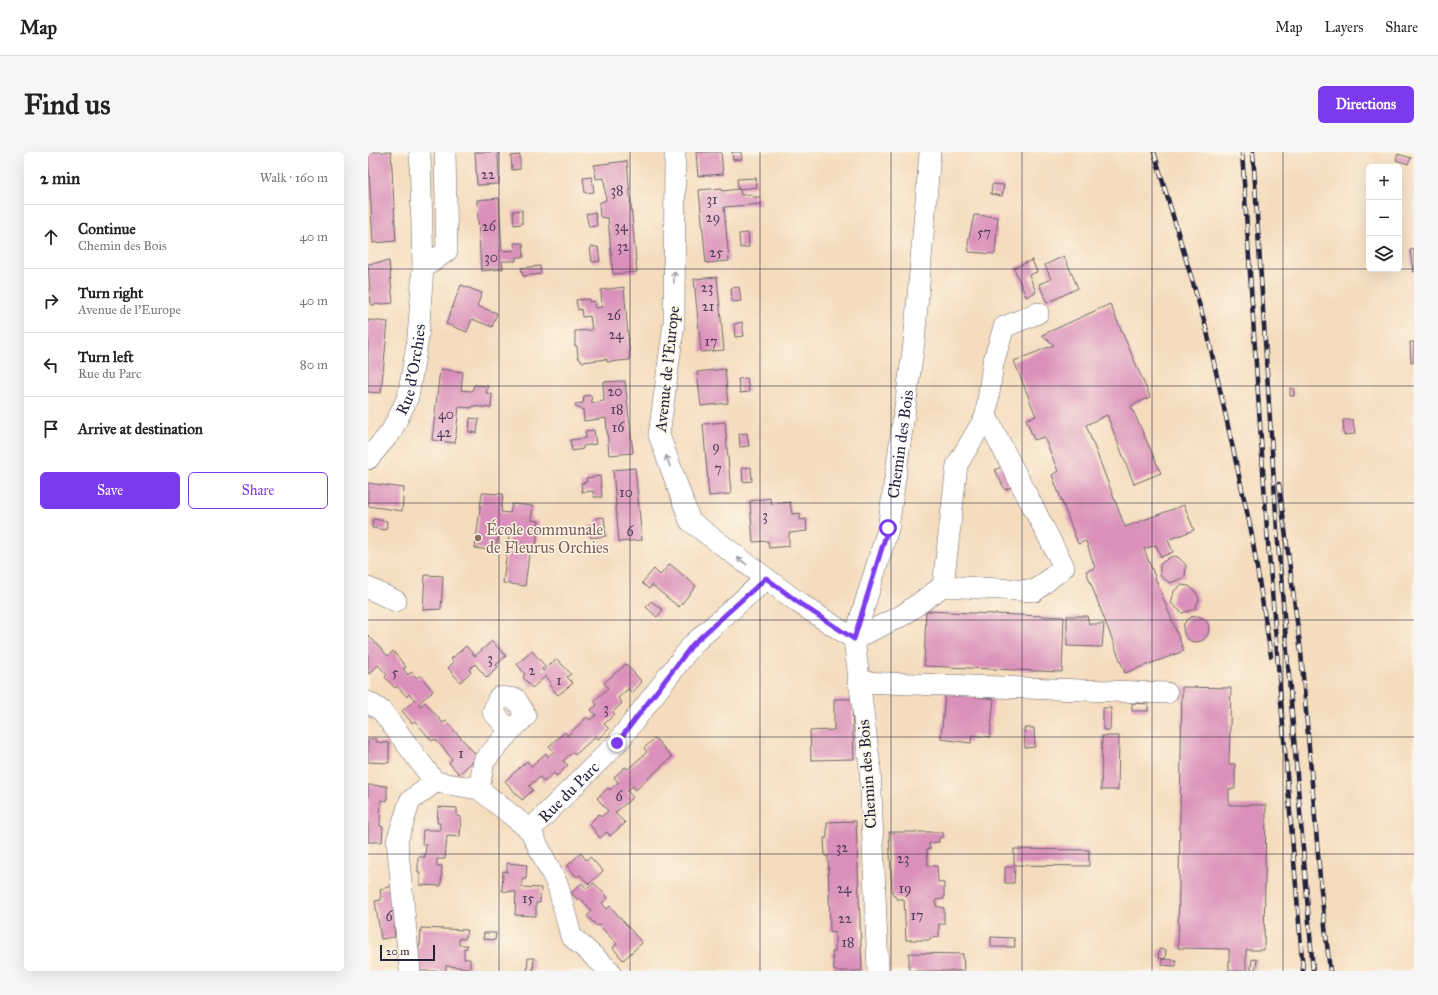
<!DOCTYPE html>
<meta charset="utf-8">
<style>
:root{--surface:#fff;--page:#f6f6f6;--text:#222;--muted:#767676;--line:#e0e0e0;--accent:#7c3aed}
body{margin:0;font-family:"IM FELL Great Primer",serif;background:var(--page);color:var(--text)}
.controls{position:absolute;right:12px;top:12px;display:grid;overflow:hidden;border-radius:6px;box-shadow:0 4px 16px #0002}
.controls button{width:36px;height:36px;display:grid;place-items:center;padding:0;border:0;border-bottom:1px solid var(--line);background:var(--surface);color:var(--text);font:20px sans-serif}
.scale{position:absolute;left:12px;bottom:10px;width:55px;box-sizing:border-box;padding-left:4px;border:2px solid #22223b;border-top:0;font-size:11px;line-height:14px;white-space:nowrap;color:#22223b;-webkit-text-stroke:3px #fcf5e5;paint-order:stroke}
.stop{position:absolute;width:12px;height:12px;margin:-9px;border:3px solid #7c3aed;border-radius:50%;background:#fff}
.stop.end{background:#7c3aed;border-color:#fff;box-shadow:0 1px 4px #0008}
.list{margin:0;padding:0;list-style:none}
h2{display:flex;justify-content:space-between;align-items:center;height:52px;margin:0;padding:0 16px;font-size:17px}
h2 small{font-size:13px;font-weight:400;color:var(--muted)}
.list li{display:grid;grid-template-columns:26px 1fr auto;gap:12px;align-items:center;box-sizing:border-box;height:64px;padding:0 16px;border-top:1px solid var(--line)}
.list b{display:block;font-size:15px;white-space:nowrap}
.list p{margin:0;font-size:13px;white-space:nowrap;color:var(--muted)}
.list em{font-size:13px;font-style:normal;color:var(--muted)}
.actions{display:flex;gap:8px;padding:12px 16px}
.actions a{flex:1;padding:9px 0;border:1px solid var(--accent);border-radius:6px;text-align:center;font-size:14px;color:var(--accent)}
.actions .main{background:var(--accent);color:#fff}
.icon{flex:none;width:22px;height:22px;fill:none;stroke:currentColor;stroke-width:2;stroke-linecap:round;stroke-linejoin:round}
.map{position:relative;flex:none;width:1046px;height:819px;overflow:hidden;border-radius:6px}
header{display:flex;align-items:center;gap:24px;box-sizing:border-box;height:56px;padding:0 20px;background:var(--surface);border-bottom:1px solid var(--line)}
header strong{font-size:19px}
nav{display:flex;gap:22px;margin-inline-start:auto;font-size:14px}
.intro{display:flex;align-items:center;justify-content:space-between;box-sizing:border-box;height:96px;padding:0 24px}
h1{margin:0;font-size:28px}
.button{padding:10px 18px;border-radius:6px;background:var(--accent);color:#fff;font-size:14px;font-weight:700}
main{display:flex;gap:24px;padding:0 24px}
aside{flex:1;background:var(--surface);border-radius:6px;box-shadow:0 4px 16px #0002}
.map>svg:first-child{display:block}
.building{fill:#da90ba}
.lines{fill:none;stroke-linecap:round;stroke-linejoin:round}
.minor-casing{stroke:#6c6368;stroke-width:22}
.minor{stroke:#fff;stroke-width:21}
.rail-casing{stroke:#22223b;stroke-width:4.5}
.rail{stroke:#fcf5e5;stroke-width:3;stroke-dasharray:9;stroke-linecap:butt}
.oneway{stroke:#9c9ca7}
.route{stroke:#7c3aed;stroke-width:5}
.grid{fill:none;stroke:#22223b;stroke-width:1;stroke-opacity:0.55}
.education-dot{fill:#8d6e63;stroke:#fcf5e5;stroke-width:1.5}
.labels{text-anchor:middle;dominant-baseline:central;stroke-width:3;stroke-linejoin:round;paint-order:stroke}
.number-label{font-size:14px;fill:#503e5b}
.street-label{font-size:16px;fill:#22223b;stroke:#fcf5e5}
.education-label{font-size:16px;fill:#785e54;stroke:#fcf5e5;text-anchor:start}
</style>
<header>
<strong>Map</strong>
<nav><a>Map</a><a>Layers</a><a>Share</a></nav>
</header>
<div class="intro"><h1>Find us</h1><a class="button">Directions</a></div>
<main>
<aside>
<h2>2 min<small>Walk · 160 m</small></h2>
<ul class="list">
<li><svg class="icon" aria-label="ahead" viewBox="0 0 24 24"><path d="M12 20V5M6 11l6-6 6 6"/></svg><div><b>Continue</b><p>Chemin des Bois</p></div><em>40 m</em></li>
<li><svg class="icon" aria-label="right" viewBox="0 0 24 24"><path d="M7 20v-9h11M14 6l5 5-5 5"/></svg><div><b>Turn right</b><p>Avenue de l'Europe</p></div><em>40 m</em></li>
<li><svg class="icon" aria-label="left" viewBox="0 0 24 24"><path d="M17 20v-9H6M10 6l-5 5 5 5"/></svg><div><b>Turn left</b><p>Rue du Parc</p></div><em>80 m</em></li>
<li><svg class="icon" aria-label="arrive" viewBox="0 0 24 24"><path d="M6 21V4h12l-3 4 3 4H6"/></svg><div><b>Arrive at destination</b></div></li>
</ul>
<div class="actions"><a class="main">Save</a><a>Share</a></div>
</aside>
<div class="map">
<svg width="1046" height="819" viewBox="0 0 1046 819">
<rect width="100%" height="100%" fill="#fcf5e5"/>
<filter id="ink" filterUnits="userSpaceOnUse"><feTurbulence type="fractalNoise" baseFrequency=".025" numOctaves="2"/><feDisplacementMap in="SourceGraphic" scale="8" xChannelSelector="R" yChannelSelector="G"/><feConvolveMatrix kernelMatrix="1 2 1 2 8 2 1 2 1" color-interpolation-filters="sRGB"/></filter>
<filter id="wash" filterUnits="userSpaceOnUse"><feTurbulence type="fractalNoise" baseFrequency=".012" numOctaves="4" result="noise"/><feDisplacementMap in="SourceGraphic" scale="16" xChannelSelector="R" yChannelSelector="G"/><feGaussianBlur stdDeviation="0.9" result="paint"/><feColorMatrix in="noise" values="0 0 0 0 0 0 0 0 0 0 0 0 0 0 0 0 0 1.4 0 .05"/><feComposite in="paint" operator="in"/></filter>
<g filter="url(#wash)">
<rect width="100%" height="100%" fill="#f4dcbd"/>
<g id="blocks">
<g class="building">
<polygon points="0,0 23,0 28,89 5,91"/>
<polygon points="107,0 130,0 131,32 109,33"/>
<polygon points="328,0 353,0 355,22 330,24"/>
<polygon points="364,0 373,0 374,7 365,8"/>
<polygon points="1030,2 1043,6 1040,12 1028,8"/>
<polygon points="152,3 152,17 144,18 143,4"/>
<polygon points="259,9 269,120 245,122 240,66 232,65 231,51 238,48 236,26 228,27 226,13"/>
<polygon points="224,25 226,40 217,41 215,26"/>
<polygon points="388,26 389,35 370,37 369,27"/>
<polygon points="624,32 636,33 634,44 623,42"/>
<polygon points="354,36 354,39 372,37 373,43 384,42 385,45 392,45 393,52 356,55 361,109 338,111 331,38"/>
<polygon points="131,46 134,99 147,98 146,91 155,91 156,105 148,105 148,109 134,109 135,117 113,119 109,48"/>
<polygon points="154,58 154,72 146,73 145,59"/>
<polygon points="227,60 229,74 221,75 218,62"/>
<polygon points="606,63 630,65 627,102 601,100 600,90"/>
<polygon points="380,81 381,95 372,96 371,82"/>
<polygon points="222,95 230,95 232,109 224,110"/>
<polygon points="1046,97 1046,120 1045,120 1042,98"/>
<polygon points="696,104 710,136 679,151 671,132 683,127 677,113"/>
<polygon points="664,108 669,120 661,123 668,140 658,145 646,116"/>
<polygon points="21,109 25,151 3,153 0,112"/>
<polygon points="172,114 173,122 155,124 153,116"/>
<polygon points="349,125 356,198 333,200 326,127"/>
<polygon points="93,133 114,141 109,154 129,161 124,175 104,167 99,180 78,172"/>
<polygon points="256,135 262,208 239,210 239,207 215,210 210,206 209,194 207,194 207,179 224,178 222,164 214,165 213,157 210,158 208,148 221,147 221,150 226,149 227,156 234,155 233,138"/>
<polygon points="371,135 373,149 364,150 363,136"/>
<polygon points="742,152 782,245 763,254 793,321 766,332 739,263 718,273 757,375 816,353 826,378 800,388 805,400 793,405 788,393 776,397 816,499 757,521 718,419 727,416 718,389 710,392 684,323 690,319 676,285 666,288 658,267 668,264 646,209 686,193 674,183"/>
<polygon points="0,168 20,170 13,241 0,240"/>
<polygon points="374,170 376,184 367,185 366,172"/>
<polygon points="1042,190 1046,190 1046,210 1043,210"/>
<polygon points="72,217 95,220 93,238 104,239 106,233 120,234 118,241 124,242 123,256 104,254 104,256 91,255 87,291 64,288"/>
<polygon points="357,217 360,251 333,254 329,220"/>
<polygon points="379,226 381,240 372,241 370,227"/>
<polygon points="257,229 265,301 241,303 238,266 216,269 215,258 208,255 207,252 215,251 216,244 223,243 224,251 236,249 235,230"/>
<polygon points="922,236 925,236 926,244 922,244"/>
<polygon points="102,266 111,267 109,281 101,280"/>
<polygon points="975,268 985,268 987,282 976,283"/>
<polygon points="357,270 363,342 341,344 335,272"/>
<polygon points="226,278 228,292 215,294 215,297 204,299 202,288 218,286 217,279"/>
<polygon points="379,281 381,294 372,295 371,282"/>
<polygon points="635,314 645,334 637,338 627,318"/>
<polygon points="383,315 384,329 375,330 374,316"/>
<polygon points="267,316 274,388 251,390 245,318"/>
<polygon points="232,324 234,345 226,345 225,339 214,340 213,331 219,330 218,326"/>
<polygon points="0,331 36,336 34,359 0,354"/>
<polygon points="114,341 135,342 133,360 142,361 144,352 165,354 163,368 171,369 168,396 162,395 157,434 135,431 141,383 130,382 128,399 107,396"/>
<polygon points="402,346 403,352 422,350 424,362 432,361 432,368 438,367 439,379 421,381 421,394 401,396 400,389 385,390 382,349"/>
<polygon points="236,365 238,384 223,386 221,374 228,373 228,366"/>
<polygon points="5,367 19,369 18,378 4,376"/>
<polygon points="804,404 810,405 818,413 817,425 802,431 792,424 792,412"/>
<polygon points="302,412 328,434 311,455 284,433 281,437 274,431 286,417 292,423"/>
<polygon points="57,423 75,424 73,457 55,458"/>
<polygon points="813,433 821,434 827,439 831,447 827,457 814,461 803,451 806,439"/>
<polygon points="283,449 295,458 289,465 278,455"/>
<polygon points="558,459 696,465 694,520 556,514"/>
<circle cx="828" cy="477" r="13"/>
<polygon points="699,464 719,464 721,472 736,472 734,495 699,494"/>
<polygon points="0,483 20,504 25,499 38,515 35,517 40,523 43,520 49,526 52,523 65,539 50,552 52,554 57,550 75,571 78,569 110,605 91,622 81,611 84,607 76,597 67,587 64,589 47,569 44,571 34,559 47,548 41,542 39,545 29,534 27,536 17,525 19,523 10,513 1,522 0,521"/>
<polygon points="124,489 138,504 128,513 130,515 119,526 107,512 101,518 103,520 92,530 80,516 86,510 83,507 98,494 107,504"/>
<polygon points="164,499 177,514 174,517 175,519 189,507 203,522 199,525 205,531 190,543 181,533 183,531 178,524 164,536 155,525 157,522 149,512"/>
<polygon points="258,512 274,530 264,541 260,537 250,546 254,551 245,560 247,562 236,572 241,577 230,587 228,584 207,603 205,600 195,609 200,613 189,624 186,621 176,630 172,625 161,634 165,638 154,648 137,629 159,609 163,614 178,601 180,605 186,599 181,594 197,580 199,584 219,565 222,568 228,563 223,558 229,553 226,549 240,536 236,531"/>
<polygon points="814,535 863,536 861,612 867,612 867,637 861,637 861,653 898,653 896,798 878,798 878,819 861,819 861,797 810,796"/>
<polygon points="577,541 626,547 622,585 604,583 603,591 573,587"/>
<polygon points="466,547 484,547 486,607 443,608 442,579 466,578"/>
<polygon points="764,551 780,552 780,559 764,559"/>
<polygon points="735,556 743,556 742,578 735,578"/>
<polygon points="656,576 666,576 667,595 657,596"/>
<polygon points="734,584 751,584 750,638 733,638"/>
<polygon points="287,586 304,605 268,638 265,634 259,639 265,645 247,661 257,671 242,684 239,680 232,686 221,672 231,662 233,665 240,659 229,646 240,636 242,638 250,630 246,625 257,615 260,617 279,600 276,596"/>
<polygon points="0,587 8,587 8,590 21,591 21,611 0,610"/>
<polygon points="0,633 19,634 19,649 13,648 12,674 15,675 14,690 0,690"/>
<polygon points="70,655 89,656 89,664 93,665 92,685 79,684 77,707 69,707 69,714 74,714 73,734 52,733 52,720 50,720 50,705 57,705 58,693 54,692 55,678 72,678 72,671 69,671"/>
<polygon points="488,669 494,819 466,819 464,800 467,800 467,780 462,779 460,704 457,704 456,686 459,686 459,670"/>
<polygon points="521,680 575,680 575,685 571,686 571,690 561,691 562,697 559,697 560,714 569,714 570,730 576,731 576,747 568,748 568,754 576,756 576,772 571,772 571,785 562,786 562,788 538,788 536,747 529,747 524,741"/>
<polygon points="646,697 721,698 721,714 646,713"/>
<polygon points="213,701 218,708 222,705 235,719 221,732 212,723 209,725 199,714"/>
<polygon points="139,711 159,713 158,727 154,727 154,735 173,736 172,751 168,751 168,764 147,763 148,740 134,739 135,719 139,720"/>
<polygon points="637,715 647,715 646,731 637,731"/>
<polygon points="214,731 219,737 226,731 240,746 234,751 239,757 242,754 274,791 255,808 245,796 249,792 231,773 229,774 219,764 224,759 212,746 210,748 203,741"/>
<polygon points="25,734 32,774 26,775 27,785 13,787 7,749 13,748 12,737"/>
<polygon points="53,776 99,778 97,787 91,786 91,793 99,793 99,796 96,796 96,807 102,807 102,816 78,814 78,819 48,819 46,795 52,794"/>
<polygon points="116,781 128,781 127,788 115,787"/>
<polygon points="623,785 646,786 647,795 623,795"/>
<polygon points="791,797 798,798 797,807 790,806"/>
<polygon points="541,801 595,802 596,819 541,819"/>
<polygon points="160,806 166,806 165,819 159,819"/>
<polygon points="794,807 808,808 808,814 794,813"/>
<polygon points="884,807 889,808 887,818 883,817"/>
</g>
</g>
</g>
<g filter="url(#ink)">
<use href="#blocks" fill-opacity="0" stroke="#6c6368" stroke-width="1"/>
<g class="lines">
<g class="minor-casing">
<g id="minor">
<polyline points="307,0 306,171 291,283 322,369 431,451 486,487"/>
<polyline points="55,116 79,99 77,0"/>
<path id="s1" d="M 0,307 L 23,280 L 40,245 L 50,186 L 55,116 L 52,0"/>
<polyline points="575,434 667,439 696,415 618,264"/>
<polyline points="0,436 28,449"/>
<polyline points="486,487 535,463 575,434 589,313 618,264 625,211 636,175 670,161"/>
<polyline points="490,530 799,541"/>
<polyline points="0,550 14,559 67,630"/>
<polyline points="111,637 116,609 142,579 158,564 148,547 131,545 125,560 142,579"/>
<polyline points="42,819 29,689 42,649 67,630 111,637 162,678"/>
<path id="s2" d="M 242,819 L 203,784 L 190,734 L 162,678 L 249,591 L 325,492 L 398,427"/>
<path id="s3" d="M 510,819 L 502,615 L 486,487 L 520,377 L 546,191 L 562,0"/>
</g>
</g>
<use href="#minor" class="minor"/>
<g class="rail-casing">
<g id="rail">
<polyline points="786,0 838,175 883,378 903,504"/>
<polyline points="874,0 899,378 935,819"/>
<polyline points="885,0 909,378 945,819"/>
<polyline points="911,332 933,500 953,738 962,819"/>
</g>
</g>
<use href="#rail" class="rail"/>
</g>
<defs><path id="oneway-shaft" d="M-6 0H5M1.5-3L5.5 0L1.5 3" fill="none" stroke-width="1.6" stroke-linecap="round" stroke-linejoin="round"/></defs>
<g class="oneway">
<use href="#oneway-shaft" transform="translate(306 125) rotate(-89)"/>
<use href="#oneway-shaft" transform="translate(300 309) rotate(-110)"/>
<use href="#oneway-shaft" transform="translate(374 409) rotate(-143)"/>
</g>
</g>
<g class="lines" filter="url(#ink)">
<polyline class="route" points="249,591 325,492 398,426 431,451 486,487 520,376"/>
</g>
<path class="grid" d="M 131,0 L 131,819M 262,0 L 262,819M 392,0 L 392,819M 523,0 L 523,819M 654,0 L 654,819M 784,0 L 784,819M 915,0 L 915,819M 0,117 L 1001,117M 1001,117 L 1031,117M 1031,117 L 1046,117M 0,234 L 1046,234M 0,351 L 1046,351M 0,468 L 1046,468M 0,585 L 1046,585M 0,702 L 1046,702"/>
<circle class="education-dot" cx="110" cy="386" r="4"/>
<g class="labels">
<g class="number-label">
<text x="120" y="22">22</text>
<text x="249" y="38">38</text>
<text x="344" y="47">31</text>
<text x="345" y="65">29</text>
<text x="121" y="74">26</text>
<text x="253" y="74">34</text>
<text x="616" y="80">57</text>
<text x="255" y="94">32</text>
<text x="348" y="100">25</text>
<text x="123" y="105">30</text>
<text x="339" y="135">23</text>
<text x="340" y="154">21</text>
<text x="246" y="163">26</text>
<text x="248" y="182">24</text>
<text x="343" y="189">17</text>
<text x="247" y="239">20</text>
<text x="249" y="257">18</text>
<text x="78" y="262">40</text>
<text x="250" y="275">16</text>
<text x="76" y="280">42</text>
<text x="348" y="294">9</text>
<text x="350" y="316">7</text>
<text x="258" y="340">10</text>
<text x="397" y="363">3</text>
<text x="262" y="379">6</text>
<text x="122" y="506">3</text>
<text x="164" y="518">2</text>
<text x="27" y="520">5</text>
<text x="191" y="528">1</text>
<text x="238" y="556">3</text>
<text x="93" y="601">1</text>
<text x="251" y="644">6</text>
<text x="474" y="695">32</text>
<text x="535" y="706">23</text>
<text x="476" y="736">24</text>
<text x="537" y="736">19</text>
<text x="160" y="746">15</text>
<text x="549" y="763">17</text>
<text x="21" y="764">6</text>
<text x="477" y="766">22</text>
<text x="480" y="790">18</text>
</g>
<g class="street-label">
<text stroke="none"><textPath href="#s1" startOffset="102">Rue d'Orchies</textPath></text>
<text transform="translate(299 217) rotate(-84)">Avenue de l'Europe</text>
<text stroke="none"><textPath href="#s3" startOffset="534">Chemin des Bois</textPath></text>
<text transform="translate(499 622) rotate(-94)">Chemin des Bois</text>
<text stroke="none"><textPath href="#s2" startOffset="221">Rue du Parc</textPath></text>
</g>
<g class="education-label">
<text x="118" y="377">École communale<tspan x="118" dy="18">de Fleurus Orchies</tspan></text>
</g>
</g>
</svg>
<div class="controls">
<button>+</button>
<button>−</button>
<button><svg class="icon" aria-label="layers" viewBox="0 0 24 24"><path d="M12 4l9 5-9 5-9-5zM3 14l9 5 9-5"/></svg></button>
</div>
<div class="scale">20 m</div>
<div class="stop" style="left:520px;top:376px"></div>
<div class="stop end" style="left:249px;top:591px"></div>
</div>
</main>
